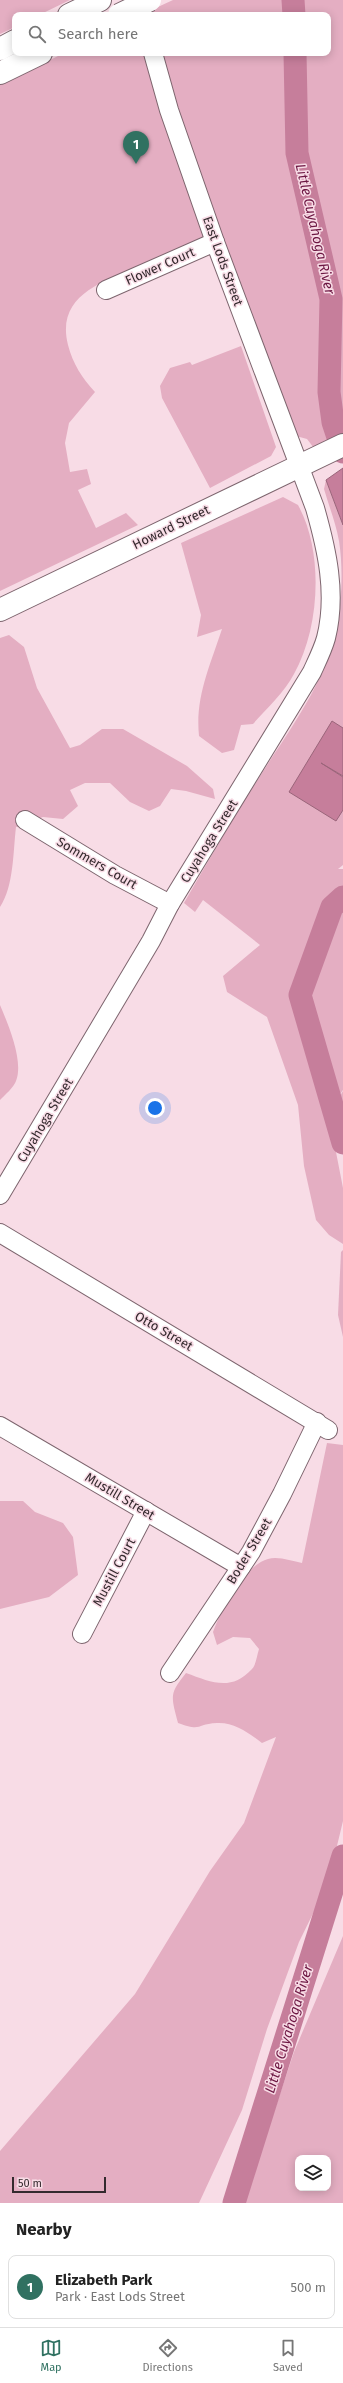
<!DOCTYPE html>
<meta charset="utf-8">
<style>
:root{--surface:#fff;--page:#f2f2f2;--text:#222;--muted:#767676;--line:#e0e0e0;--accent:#307161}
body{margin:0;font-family:"Fira Sans",sans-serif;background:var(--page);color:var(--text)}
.controls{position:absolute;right:12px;bottom:12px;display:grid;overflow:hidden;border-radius:8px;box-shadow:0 2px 10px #0003}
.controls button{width:36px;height:36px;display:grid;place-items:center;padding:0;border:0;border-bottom:1px solid var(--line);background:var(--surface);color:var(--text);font:20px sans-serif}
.scale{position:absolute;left:12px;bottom:10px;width:94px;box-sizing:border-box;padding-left:4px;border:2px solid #342a2e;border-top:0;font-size:11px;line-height:14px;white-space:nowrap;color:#342a2e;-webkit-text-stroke:3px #f8dce6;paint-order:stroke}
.you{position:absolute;left:155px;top:1108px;width:14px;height:14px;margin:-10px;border:3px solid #fff;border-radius:50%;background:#1a73e8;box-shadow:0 0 0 6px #1a73e833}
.badge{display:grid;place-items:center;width:26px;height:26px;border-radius:50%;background:var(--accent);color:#fff;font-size:13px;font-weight:700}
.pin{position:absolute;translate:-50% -33px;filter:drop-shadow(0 1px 2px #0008)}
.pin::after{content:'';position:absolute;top:21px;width:14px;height:12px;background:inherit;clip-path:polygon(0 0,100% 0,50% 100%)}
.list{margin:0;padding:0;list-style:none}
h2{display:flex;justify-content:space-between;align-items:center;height:52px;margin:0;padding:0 16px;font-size:17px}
h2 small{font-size:13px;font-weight:400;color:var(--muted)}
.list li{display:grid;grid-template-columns:26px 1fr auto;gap:12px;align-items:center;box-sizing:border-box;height:64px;margin:0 8px 8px;padding:0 8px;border:1px solid var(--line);border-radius:8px}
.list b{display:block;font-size:15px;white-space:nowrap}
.list p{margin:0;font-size:13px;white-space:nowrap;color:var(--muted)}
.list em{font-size:13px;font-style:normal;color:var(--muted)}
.icon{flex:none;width:22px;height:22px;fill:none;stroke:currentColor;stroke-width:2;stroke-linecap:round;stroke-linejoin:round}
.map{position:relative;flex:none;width:343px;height:2203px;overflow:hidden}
.search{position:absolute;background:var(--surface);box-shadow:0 2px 10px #0003;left:12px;right:12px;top:12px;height:44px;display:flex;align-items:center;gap:10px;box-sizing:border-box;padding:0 14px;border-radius:8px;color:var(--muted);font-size:15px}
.sheet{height:124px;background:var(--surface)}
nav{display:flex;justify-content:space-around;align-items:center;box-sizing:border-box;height:56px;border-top:1px solid var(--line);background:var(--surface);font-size:11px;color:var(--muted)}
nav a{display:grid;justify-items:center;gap:2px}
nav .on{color:var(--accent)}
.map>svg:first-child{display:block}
.green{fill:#e4aec2;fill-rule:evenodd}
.water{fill:#c67e9b;stroke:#9a657a}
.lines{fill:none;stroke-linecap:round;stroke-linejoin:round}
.river{stroke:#c67e9b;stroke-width:23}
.minor-casing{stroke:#7d656e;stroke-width:20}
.major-casing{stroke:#7d656e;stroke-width:24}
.minor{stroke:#fff;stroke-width:18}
.major{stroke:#fff;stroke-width:22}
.major-bridge-casing{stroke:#7d656e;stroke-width:24;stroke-linecap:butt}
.major-bridge{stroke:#fff;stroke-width:22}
.labels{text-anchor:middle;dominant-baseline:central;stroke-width:3;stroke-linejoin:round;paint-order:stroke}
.street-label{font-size:13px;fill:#342a2e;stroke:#f8dce6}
.water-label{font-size:14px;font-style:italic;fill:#6d1743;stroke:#f8dce6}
</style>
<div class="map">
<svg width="343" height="2203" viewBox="0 0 343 2203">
<rect width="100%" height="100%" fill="#f8dce6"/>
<g class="green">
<polygon points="0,0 70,0 39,15 15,15 15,27 0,34"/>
<path d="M 173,0 L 343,0 L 343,445 L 320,456 L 307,439 L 296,436 L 205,237 C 182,247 159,258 135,268 C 99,283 56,297 68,345 C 73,364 82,378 95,392 L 69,423 L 65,443 L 70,472 L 87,469 L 91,484 L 78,490 L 96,528 L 126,513 L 138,525 L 0,591 L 0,85 L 64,53 L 328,53 L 328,15 L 148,15 L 147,12 Z"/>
<polygon points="241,346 276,447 271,456 210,488 162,398 160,386 170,368 190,362 192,365"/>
<path d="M 326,480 L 343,525 L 343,865 L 338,869 L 343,869 L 343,1090 L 328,1111 L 343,1188 L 343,1244 L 329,1235 L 316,1220 L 304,1166 L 298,1105 L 267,1017 L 227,992 L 223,976 L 260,945 L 203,900 L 195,912 L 184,903 C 208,862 231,821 257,781 C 288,731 329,680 338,620 C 342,596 343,566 339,541 C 336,524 329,506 324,489 Z"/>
<path d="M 283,497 L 298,505 C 324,552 320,628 294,674 C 284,693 267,708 253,724 L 241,725 L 234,750 L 222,753 L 199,736 C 195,697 210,666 222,629 L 197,637 L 201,615 L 181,543 Z"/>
<path d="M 9,635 L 24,647 L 37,688 L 70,748 L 80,745 L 102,729 L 123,729 L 187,766 L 213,789 L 215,799 L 186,791 L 171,789 L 160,806 L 149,811 L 130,802 L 110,783 L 85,783 L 70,790 L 78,806 L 63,819 L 43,817 L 16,827 C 13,852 14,886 0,907 L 0,638 Z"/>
<path d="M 0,1005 C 8,1024 24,1061 16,1081 C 14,1087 5,1095 0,1100 Z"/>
<polygon points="343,1091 343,1143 333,1107"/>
<polygon points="343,1250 343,1337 338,1315 341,1252"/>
<path d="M 327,1443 L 343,1445 L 343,1821 L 328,1883 L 299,1942 L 267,2029 L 242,2110 L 199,2203 L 0,2203 L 0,2151 L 135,1994 L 210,1871 L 244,1823 L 276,1737 L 262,1743 C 249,1733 234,1722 217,1723 C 196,1724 202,1732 178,1723 C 171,1696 169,1694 186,1673 C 211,1682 231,1692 252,1669 C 256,1665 257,1655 259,1649 L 250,1638 L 233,1637 L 217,1645 L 213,1632 C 222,1608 242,1567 268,1559 C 278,1556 292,1561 302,1563 Z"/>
<polygon points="0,1501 23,1501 35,1512 63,1523 73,1537 78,1575 49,1597 0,1609"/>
<path d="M 343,1936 L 343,2203 L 241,2203 L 260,2154 L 294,2052 ZM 298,2158 L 328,2158 L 328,2188 L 298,2188 Z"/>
</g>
<g class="water">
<polygon points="343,468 343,525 326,480"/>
<polygon points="332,721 343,728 343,776 321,763 343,777 343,810 336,821 289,792"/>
</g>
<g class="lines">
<g class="river">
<polyline points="293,0 294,15"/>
<polyline points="295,53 297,153 331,299 329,392 333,422 343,452"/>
<polyline points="343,897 332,907 300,995 343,1143"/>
<polyline points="234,2203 343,1856"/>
</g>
<g class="minor-casing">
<g id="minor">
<polyline points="106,290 215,242"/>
<polyline points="25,820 115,875 170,904"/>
<path d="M 0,1195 L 151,941 L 170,904 L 312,672 C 317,661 323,649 326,638 C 337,594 327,550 315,508 L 215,242 L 169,110 L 153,53"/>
<polyline points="0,1233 328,1430"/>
<polyline points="0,1426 241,1567"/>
<polyline points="82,1634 146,1511"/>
<polyline points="170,1673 251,1552 282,1494 317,1422"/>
</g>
</g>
<g class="major-casing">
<g id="major">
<polyline points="69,15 100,0"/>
<polyline points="0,49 15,41"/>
<polyline points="0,73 41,53"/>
<polyline points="0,610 343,445"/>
</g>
</g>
<use href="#minor" class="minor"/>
<use href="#major" class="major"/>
<g class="major-bridge-casing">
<polyline id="major-bridge" points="119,15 150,0"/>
</g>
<use href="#major-bridge" class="major-bridge"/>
</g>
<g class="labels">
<g class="street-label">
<text transform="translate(223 261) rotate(70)">East Lods Street</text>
<text transform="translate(160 266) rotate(-24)">Flower Court</text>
<text transform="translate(171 527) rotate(-26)">Howard Street</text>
<text transform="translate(209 841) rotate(-58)">Cuyahoga Street</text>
<text transform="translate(97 863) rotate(30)">Sommers Court</text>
<text transform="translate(45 1120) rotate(-59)">Cuyahoga Street</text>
<text transform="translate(164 1331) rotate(30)">Otto Street</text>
<text transform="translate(120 1496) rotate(31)">Mustill Street</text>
<text transform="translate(249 1551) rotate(-59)">Boder Street</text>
<text transform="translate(114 1572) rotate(-62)">Mustill Court</text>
</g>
<g class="water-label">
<text transform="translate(315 229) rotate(77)">Little Cuyahoga River</text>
<text transform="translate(289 2029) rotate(-73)">Little Cuyahoga River</text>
</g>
</g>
</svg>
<div class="controls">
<button><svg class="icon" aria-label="layers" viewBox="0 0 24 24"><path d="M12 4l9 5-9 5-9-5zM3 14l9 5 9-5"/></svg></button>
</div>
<div class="scale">50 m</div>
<div class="you"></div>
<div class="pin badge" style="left:136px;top:164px">1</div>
<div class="search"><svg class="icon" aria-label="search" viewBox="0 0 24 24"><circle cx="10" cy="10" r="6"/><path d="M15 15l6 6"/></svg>Search here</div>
</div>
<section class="sheet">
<h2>Nearby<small></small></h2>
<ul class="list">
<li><span class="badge">1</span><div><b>Elizabeth Park</b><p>Park · East Lods Street</p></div><em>500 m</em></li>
</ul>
</section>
<nav>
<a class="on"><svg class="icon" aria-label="map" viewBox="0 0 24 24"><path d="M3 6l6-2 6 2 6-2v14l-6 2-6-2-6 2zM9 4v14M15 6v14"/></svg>Map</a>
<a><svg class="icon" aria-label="directions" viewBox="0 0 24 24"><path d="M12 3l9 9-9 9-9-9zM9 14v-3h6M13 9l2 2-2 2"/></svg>Directions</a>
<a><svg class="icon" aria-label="saved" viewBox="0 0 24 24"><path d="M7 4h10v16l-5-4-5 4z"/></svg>Saved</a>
</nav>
